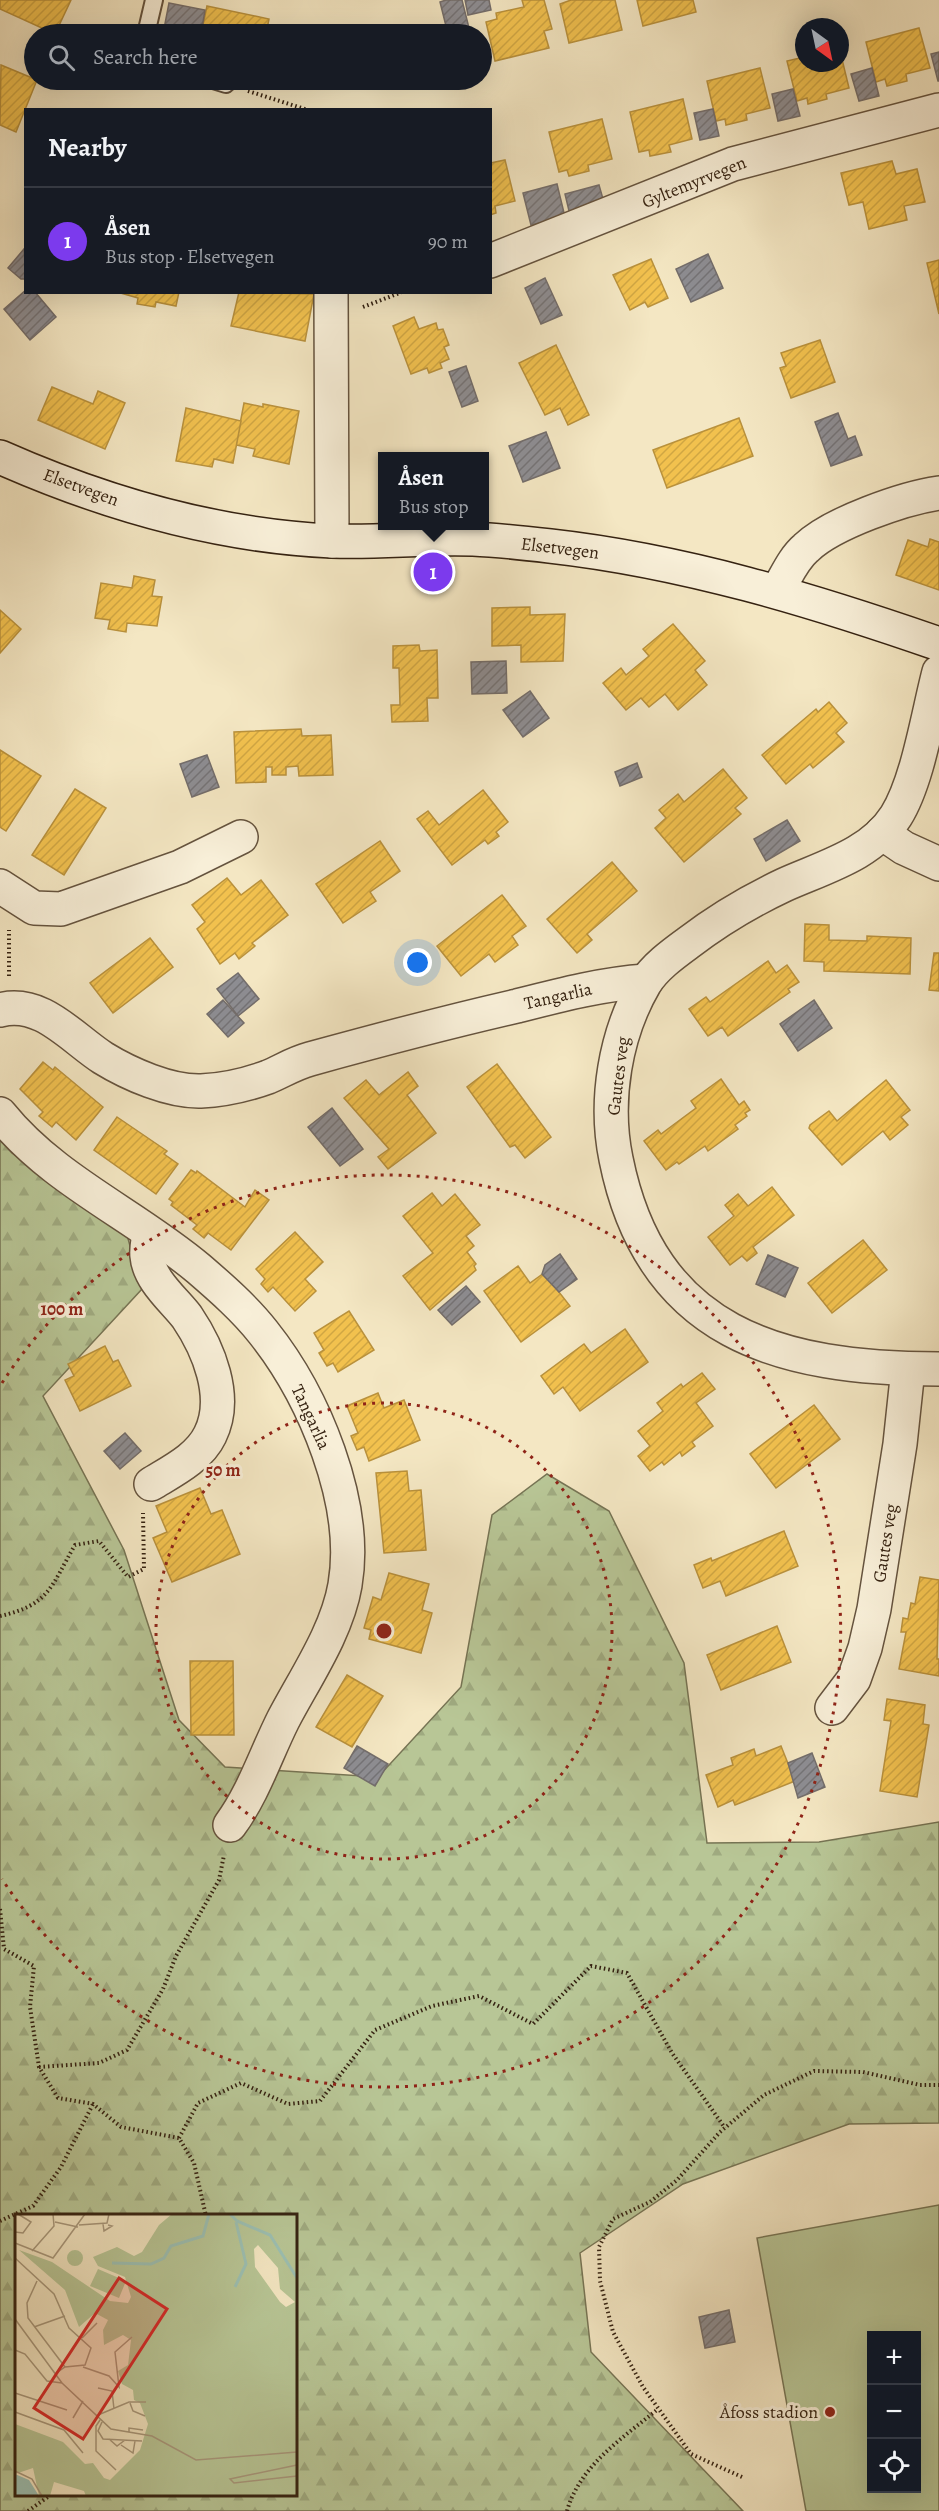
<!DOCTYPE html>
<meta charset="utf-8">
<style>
:root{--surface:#171b24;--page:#242831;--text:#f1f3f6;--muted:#9ea1a6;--line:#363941;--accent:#7c3aed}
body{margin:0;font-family:Alegreya,serif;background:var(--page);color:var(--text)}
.controls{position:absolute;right:18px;bottom:18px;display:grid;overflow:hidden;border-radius:0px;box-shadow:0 6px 24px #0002}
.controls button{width:54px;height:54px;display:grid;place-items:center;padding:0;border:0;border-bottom:2px solid var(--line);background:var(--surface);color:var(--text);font:30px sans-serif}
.compass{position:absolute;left:795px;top:18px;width:54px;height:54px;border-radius:50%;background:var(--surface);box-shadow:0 6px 24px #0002;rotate:147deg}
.you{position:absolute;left:418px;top:963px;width:21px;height:21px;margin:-15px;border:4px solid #fff;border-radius:50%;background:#1a73e8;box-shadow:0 0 0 9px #1a73e833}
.badge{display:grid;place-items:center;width:39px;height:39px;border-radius:50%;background:var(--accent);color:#fff;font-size:20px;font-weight:700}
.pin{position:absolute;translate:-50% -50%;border:3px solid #fff;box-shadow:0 2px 6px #0006}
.popup{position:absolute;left:378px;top:452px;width:111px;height:78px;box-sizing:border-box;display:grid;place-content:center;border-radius:0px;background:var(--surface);filter:drop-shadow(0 2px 4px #0005);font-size:20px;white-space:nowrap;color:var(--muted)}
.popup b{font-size:22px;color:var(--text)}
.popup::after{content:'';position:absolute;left:50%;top:100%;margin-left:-12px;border:12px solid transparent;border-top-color:var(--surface)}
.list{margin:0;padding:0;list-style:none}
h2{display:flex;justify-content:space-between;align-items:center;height:78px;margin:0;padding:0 24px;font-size:26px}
h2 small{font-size:20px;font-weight:400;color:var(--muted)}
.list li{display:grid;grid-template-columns:39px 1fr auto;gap:18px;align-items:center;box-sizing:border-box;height:108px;padding:0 24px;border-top:2px solid var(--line)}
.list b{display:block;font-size:22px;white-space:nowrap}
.list p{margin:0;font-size:20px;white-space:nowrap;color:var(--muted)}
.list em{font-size:20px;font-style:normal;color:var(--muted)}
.icon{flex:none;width:33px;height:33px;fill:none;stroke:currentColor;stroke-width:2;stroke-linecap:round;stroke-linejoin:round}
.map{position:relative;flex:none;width:939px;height:2511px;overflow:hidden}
.search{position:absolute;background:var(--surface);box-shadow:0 6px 24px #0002;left:24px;top:24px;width:468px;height:66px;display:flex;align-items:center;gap:15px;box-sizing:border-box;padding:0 21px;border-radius:33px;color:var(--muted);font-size:22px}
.panel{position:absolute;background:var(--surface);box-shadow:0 6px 24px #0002;left:24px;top:108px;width:468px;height:186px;border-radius:0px}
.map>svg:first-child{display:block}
.forest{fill:url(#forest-firs);stroke:#767454;stroke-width:1.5;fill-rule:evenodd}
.garden{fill:#b8c696;stroke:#767454;stroke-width:1.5;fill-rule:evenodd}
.homes{fill:url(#homes-hatch);stroke:#b9913c;stroke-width:1.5}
.industry{fill:url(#industry-hatch);stroke:#736d6b;stroke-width:1.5}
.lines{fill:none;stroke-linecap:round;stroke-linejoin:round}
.service-casing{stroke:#65533e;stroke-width:20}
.minor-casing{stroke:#65533e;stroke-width:36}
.secondary-casing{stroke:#352211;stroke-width:36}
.path{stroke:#352211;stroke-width:4;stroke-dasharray:1.5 3;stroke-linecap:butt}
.service{stroke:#f8efd8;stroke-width:16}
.minor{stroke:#f8efd8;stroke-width:33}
.secondary{stroke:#f8efd8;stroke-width:33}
.ring{fill:none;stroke:#8f2418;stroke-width:3;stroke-dasharray:3 6}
.poi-dot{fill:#8f2418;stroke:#f8efd8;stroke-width:2}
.labels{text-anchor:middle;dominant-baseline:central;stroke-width:6;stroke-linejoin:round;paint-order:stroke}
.street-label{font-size:18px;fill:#352211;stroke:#f8efd8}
.poi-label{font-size:18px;fill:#352211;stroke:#f8efd8;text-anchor:end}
.inset-river{fill:none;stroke:#9cc0b3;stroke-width:3}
.inset-road{fill:none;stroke:#a8987c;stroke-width:1.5}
.view{fill:#d62828;fill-opacity:0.15;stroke:#d62828;stroke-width:3}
.inset-edge{fill:none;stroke:#352211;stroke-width:3}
.centre{fill:#8f2418;stroke:#f8efd8;stroke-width:3}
.ring-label{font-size:18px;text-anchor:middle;font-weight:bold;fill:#8f2418;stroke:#f8efd8;stroke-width:6;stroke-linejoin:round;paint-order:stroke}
</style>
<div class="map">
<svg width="939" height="2511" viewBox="0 0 939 2511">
<defs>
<pattern id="forest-firs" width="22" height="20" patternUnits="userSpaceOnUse" patternTransform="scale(1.5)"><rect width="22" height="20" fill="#b8c696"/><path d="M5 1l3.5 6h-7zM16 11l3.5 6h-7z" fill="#9faa80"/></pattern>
<pattern id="homes-hatch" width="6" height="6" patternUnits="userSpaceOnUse" patternTransform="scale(1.5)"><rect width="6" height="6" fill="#f2c14e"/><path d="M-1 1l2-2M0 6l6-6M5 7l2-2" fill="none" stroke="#d0a643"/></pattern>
<pattern id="industry-hatch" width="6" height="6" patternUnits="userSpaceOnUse" patternTransform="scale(1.5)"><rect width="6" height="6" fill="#8d8d92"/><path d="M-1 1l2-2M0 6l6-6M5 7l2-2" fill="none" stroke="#747376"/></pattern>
</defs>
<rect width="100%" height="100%" fill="#f4e7c3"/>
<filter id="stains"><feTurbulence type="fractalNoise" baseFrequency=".00333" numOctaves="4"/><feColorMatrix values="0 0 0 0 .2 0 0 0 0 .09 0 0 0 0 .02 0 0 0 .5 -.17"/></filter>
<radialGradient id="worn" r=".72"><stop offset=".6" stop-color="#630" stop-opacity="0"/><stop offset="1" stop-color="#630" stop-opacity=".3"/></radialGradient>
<path class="forest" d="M 0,1140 L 12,1153 L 127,1235 L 142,1289 L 43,1396 L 124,1550 L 179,1720 L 225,1767 L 378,1777 L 461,1687 L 492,1515 L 547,1474 L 609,1511 L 684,1663 L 707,1843 L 819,1842 L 939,1822 L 939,2123 L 849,2124 L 683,2184 L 580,2253 L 591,2352 L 743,2511 L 0,2511 ZM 16,2216 L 296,2216 L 296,2494 L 16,2494 Z"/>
<path class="garden" d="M 939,2205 L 939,2511 L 806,2511 L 757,2238 ZM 872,2336 L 916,2336 L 916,2488 L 872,2488 Z"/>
<g class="homes">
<polygon points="0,0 71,0 55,34 0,9"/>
<polygon points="522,0 544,0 552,29 544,31 549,48 495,61 486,22 497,19 496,13 524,7"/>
<polygon points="615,0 622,30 569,43 560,4 571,0"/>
<polygon points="637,0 693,0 696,12 643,26"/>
<polygon points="207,6 269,19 266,34 201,34"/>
<polygon points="919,28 930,68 906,74 907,81 887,86 885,79 876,82 866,42"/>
<polygon points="440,29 441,34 378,34"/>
<polygon points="840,51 849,88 826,94 827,99 808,104 807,98 797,101 787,61 804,57 804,63 840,63"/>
<polygon points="1,65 37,80 16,132 0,125"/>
<polygon points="760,68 770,108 746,114 747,120 726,125 725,119 716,121 707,81"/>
<polygon points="683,99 692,139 669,145 671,152 650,156 649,150 639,152 630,112"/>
<polygon points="602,119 612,159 588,165 589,171 569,176 567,170 559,172 549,132"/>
<polygon points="505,160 515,201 495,206 496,213 490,215 490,163"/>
<polygon points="892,161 896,174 917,169 925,202 904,206 907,220 869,229 863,202 849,205 841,173"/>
<polygon points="651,259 668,298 648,307 645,302 630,310 613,275"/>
<polygon points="939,260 939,314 927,263"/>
<polygon points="117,292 179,292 176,306 156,302 155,307 137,304 138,298"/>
<polygon points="239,292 314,294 305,341 231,326"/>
<polygon points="414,317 419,329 436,323 438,330 443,329 449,345 444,347 449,359 440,363 442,368 429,373 427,368 411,374 393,326"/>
<polygon points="820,340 835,382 791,398 780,368 786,366 781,353"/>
<polygon points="556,345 589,415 568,425 560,408 545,415 519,363"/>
<polygon points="52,387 93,404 98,391 125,403 105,449 38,420"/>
<polygon points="244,403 263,407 263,404 299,411 289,464 253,456 255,449 236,445"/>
<polygon points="186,408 241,421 233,463 214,459 212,467 176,461"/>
<polygon points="739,418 753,456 667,488 653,450"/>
<polygon points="930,539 939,542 939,590 896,575 908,540 928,547"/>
<polygon points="134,576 155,580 152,596 162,597 157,626 127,623 126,632 108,629 110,620 95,618 101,583 132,588"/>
<polygon points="530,607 530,615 565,614 563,661 521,662 521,645 492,646 492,608"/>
<polygon points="0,610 21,629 0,653"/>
<polygon points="673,624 705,661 695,670 707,685 678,710 665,694 649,707 641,698 626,710 603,683 621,668 626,675 649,656 643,649"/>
<polygon points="419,645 420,651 437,650 438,698 427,698 428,721 392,722 391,705 400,705 399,668 393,668 393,646"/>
<polygon points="829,702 847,723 836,733 844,742 813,768 810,764 786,784 762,755 816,709 818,712"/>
<polygon points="301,729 302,736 331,735 333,775 299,776 298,766 286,767 286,775 272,775 272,767 266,767 266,782 236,783 234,732"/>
<polygon points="0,750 41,776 6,831 0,827"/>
<polygon points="723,769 747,798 735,808 741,814 684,862 655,828 666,818 659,810 678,794 684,802"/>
<polygon points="75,789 106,808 64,875 32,855"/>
<polygon points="483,790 508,822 496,832 499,836 488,844 485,840 452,865 417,819 428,811 439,825"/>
<polygon points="380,841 400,871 370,892 376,901 343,923 316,884"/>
<polygon points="612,862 637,891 587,934 592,940 577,953 547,919"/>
<polygon points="227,878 241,895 261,880 288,915 252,943 255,946 239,959 235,953 220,964 197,929 205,922 192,905"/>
<polygon points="502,895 526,926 512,936 518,945 495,962 489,954 461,976 437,946"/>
<polygon points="805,924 829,925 829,940 867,941 867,936 911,938 910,974 824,971 824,962 804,961"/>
<polygon points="150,938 173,967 113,1013 90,983"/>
<polygon points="934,953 939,953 939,991 929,990"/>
<polygon points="768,961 776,973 787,965 799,982 788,989 790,992 728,1036 722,1027 708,1036 689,1009 706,997 710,1002"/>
<polygon points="43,1062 53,1070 55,1067 103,1107 76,1140 56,1122 52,1127 39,1116 43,1112 20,1089"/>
<polygon points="497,1064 551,1137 525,1158 515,1145 510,1147 467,1087"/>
<polygon points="408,1072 418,1086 407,1095 436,1133 388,1169 378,1157 389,1149 344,1098 366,1080 379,1095"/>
<polygon points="721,1079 739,1105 744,1101 750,1110 745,1113 747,1116 735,1125 738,1129 708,1151 705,1146 679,1164 677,1162 666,1170 644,1141 658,1130 661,1134 696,1108 691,1101"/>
<polygon points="886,1080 910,1110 901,1117 908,1125 890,1140 883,1131 842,1165 809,1128 810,1125 829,1111 837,1121"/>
<polygon points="117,1117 167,1151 164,1154 178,1164 156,1194 94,1150"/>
<polygon points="191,1170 196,1173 197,1171 245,1207 255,1190 269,1200 231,1250 208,1233 204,1238 193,1229 197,1225 171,1205 173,1202 169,1199"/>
<polygon points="772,1187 794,1215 753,1247 757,1253 747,1261 742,1256 730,1265 708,1237 734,1216 725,1205 738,1194 748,1206"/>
<polygon points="432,1193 442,1206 455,1194 480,1225 466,1236 474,1246 467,1252 476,1264 474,1266 476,1270 430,1310 403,1276 433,1253 403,1216"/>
<polygon points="295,1232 323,1262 305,1279 316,1291 295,1311 273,1287 268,1292 261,1284 265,1279 256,1269"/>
<polygon points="863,1240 887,1270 832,1313 808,1283"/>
<polygon points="518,1266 530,1283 544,1273 570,1306 521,1342 484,1291"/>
<polygon points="349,1311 374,1350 338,1372 333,1363 327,1366 319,1353 324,1350 314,1333"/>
<polygon points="625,1329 648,1362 580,1411 563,1387 554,1394 541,1376 584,1344 591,1353"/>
<polygon points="105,1346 113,1362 118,1360 131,1386 80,1411 65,1380 74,1376 68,1364"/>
<polygon points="702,1373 715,1389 696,1403 713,1426 692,1442 695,1446 682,1456 680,1452 664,1465 662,1462 650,1471 638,1456 650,1446 638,1431 663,1411 657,1403 681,1384 683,1387"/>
<polygon points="378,1393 384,1408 404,1400 420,1440 369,1461 364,1447 357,1450 351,1436 358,1433 347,1406"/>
<polygon points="814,1405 840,1439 776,1488 750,1454"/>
<polygon points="407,1471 409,1491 421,1490 426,1550 384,1553 376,1473"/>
<polygon points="200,1488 211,1514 222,1510 240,1554 172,1582 153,1538 167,1532 156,1506"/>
<polygon points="784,1531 798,1566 726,1596 720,1581 703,1588 694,1565 711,1558 712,1561"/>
<polygon points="389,1573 429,1584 422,1610 432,1613 421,1653 369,1639 371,1630 364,1628 373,1597 381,1600"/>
<polygon points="920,1577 939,1580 937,1659 939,1659 939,1676 899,1669 906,1632 901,1632 903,1618 908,1619 911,1603 915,1604"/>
<polygon points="777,1626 791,1662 721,1690 707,1655"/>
<polygon points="190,1661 233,1661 234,1735 191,1735"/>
<polygon points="347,1675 383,1696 352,1747 316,1727"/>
<polygon points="887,1699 925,1705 923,1724 929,1725 917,1797 880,1791 891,1721 884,1720"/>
<polygon points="781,1746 795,1781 735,1805 733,1800 718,1807 706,1775 733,1765 731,1758 754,1749 756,1756"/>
</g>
<g class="industry">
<polygon points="446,0 462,0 469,28 448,34 440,2"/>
<polygon points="465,0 489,0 491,10 468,15"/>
<polygon points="169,3 205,10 201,34 163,34"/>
<polygon points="939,52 939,81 938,81 931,54"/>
<polygon points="872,68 879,96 859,101 851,74"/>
<polygon points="793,89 800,116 778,121 772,94"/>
<polygon points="713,109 719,136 700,140 694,113"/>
<polygon points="557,184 565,217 531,225 523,193"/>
<polygon points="599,185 605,206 570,215 565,194"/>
<polygon points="24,249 26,279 21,279 8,268"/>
<polygon points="708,254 723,288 691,302 676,269"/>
<polygon points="545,278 562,315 541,324 525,288"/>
<polygon points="26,290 26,292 35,292 56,317 30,340 4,309"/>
<polygon points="466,366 478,401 462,407 449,372"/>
<polygon points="838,413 848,439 855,436 862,455 831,466 815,422"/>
<polygon points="546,432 560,468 523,482 509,446"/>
<polygon points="506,661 507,693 472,694 471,662"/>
<polygon points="530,691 549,718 523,737 503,710"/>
<polygon points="207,755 219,787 192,797 180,764"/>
<polygon points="637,763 642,777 620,786 615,772"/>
<polygon points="787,820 800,841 766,861 754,839"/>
<polygon points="238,973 259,999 238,1016 217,989"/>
<polygon points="223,1000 244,1023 228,1037 207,1014"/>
<polygon points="814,1000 832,1028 798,1051 780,1024"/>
<polygon points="332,1108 363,1149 340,1166 308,1127"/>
<polygon points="560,1254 577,1279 559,1292 542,1274 545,1265"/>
<polygon points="768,1255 798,1268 785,1297 756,1284"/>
<polygon points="466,1286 480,1302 452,1325 438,1310"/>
<polygon points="125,1433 141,1451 120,1469 104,1451"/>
<polygon points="357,1746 388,1764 375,1786 344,1768"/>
<polygon points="812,1753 825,1787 798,1798 788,1763"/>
<polygon points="729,2310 735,2342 705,2348 699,2317"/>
</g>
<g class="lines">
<g class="service-casing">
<g id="service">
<polyline points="146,34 154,0"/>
<polyline points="213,80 226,84"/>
</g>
</g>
<g class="minor-casing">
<g id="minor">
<polyline points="490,261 733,164 939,110"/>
<polyline points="331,292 332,541"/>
<path d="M 777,591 C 786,577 793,559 806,548 C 832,523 904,498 939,493"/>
<path d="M 939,672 C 928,714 918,781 896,816 C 871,855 824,867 784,885 C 750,901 718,920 688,943 C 673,954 655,967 645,983 C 615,1034 604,1101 616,1159 C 651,1334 779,1369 939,1369"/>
<polyline points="882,833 904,848 939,864"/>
<polyline points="0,886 34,908 61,909 180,867 241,837"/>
<path d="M 0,1010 C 41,999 72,1038 103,1058 C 129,1074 170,1092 201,1091 C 224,1090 246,1085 268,1077 C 282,1071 295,1063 310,1059 C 379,1040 447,1022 517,1006 C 560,995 602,984 646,981"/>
<path d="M 0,1114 C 54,1181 134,1214 199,1269 C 221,1288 245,1309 263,1332 C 314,1396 359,1503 345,1585 C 337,1632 305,1678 283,1720 C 266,1754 253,1794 230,1825"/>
<path d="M 149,1233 C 148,1241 146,1249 147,1256 C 149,1280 174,1300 187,1317 C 208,1348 229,1397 210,1435 C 199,1458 172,1471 151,1484"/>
<polyline points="832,1708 854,1679 865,1648 874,1609 900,1444 908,1369"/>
</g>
</g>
<g class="secondary-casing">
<path id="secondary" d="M 0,457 C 104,503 218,536 332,541 C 379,543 426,537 473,539 C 498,540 524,543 550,546 C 684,561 812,600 939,644"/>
</g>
<g class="path">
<polyline points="248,91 308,110"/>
<polyline points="363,307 402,292"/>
<polyline points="9,976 9,930"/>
<path d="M 0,1616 C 50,1605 51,1586 75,1545 L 99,1541 L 128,1577 L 144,1569 L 143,1513"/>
<polyline points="0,1909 4,1949 34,1966 30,2007 39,2067 58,2098 93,2104 121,2127 179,2138 194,2163 206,2216"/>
<polyline points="39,2067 99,2063 127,2050 163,1989 176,1956 219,1880 224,1855"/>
<polyline points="179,2138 198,2103 241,2083 288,2104 320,2101 375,2030 432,2006 479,1996 533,2024 591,1966 627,1973 672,2053 725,2128"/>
<polyline points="0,2221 33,2206 61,2167 93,2104"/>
<polyline points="742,2477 691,2454 643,2387 613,2332 600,2281 599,2247 613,2219 650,2202 677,2180 720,2132 764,2095 814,2071 863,2072 920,2085 939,2085"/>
<polyline points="28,2511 52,2494"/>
<path d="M 567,2511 C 580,2465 623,2438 658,2409"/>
</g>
<use href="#service" class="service"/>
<use href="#minor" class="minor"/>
<use href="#secondary" class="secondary"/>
</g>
<g class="ring">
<circle cx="384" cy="1631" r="228"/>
<path d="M2 1383A456 456 0 1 1 2 1879"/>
</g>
<circle class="poi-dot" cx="830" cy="2412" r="6"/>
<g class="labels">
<g class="street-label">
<text transform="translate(694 182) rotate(-22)">Gyltemyrvegen</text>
<text transform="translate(81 487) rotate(20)">Elsetvegen</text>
<text transform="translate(560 548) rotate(7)">Elsetvegen</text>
<text transform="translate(558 996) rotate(-13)">Tangarlia</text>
<text transform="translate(618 1076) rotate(-83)">Gautes veg</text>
<text transform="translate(311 1417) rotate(65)">Tangarlia</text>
<text transform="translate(885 1543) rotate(-81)">Gautes veg</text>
</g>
<g class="poi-label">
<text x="818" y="2412">Åfoss stadion</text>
</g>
</g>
<g transform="translate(15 2214)">
<rect width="282" height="282" fill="#f4e7c3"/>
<path d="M 157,0 L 282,0 L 282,282 L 71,282 L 69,277 L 39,268 L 35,282 L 24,282 L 18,254 L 0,260 L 0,210 L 48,228 L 70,250 L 78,249 L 89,264 L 95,266 L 125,236 L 133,210 L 125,189 L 119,186 L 118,176 L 107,170 L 103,157 L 113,151 L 116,126 L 108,121 L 89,131 L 88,116 L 93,106 L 80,99 L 64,113 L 50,76 L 4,36 L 37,48 L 95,87 L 113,89 L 116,83 L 110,63 L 83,52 L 78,43 L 102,33 L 119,42 L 127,38 L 144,11 ZM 243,31 L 263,54 L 265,75 L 280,88 L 271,93 L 265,88 L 240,53 L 239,35 Z" fill="#b8c696" fill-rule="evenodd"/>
<path d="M52 44a8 8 0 1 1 16 0a8 8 0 1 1-16 0ZM 83,55 L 111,67 L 104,84 L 75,72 Z" fill="#b8c696"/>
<path d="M 0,260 L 14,266 L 24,282 L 0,282 Z" fill="#9cc0b3"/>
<path class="inset-river" d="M 215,0 L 222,7 L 255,21 L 282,64M 97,49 L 136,50 L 149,44 L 156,32 L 188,22 L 194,0M 220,73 L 231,50 L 221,8"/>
<path class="inset-road" d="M 40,8 L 63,13M 88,10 L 89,17 L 97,12 L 93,11M 64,11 L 92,9 L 94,0M 0,18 L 8,19 L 16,8 L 3,0M 0,29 L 38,44 L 70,0M 17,37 L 39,12 L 38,0M 0,44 L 39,80 L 54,114 L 76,134 L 70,151 L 50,153 L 40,160M 22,67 L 12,89 L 13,104 L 50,153M 0,105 L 47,169 L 96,215 L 137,222 L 181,246 L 282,238M 19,113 L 50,102M 67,124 L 82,109M 0,136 L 10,140 L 32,167 L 47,169M 68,153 L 94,162 L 104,173 L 100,138 L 117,123M 83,174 L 97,177 L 99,195M 0,179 L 52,196M 115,189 L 118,197 L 130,202M 0,198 L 49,216 L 68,239M 83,201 L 114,188 L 131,188M 58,204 L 68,187M 85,206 L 81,212 L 81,237 L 101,256M 87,208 L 83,217 L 88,225 L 127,227M 114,218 L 114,214 L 128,216M 94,225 L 102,232 L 110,226M 106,231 L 118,239 L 120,227M 282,251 L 215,265 L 219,269 L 282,262M 0,257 L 17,265 L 27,282"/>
<path class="view" d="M 104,64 L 152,95 L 68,225 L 19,194 Z"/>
<rect width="282" height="282" class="inset-edge"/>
</g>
<circle cx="384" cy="1631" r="9" class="centre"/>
<g class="ring-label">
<text x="62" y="1315">100 m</text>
<text x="223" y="1476">50 m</text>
</g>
<rect width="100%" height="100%" filter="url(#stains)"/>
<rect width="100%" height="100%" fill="url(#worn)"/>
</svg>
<div class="controls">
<button>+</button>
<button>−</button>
<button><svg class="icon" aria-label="locate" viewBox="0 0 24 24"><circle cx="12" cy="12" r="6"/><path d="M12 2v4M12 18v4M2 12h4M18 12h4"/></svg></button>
</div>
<svg class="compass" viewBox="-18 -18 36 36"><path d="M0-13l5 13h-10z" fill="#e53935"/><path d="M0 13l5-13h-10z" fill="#9ea1a6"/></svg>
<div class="you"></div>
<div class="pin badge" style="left:433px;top:572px">1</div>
<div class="popup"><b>Åsen</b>Bus stop</div>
<div class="search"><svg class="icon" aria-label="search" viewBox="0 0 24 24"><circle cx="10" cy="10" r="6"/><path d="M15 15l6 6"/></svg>Search here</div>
<section class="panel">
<h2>Nearby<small></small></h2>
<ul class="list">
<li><span class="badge">1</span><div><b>Åsen</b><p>Bus stop · Elsetvegen</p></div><em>90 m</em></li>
</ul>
</section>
</div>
